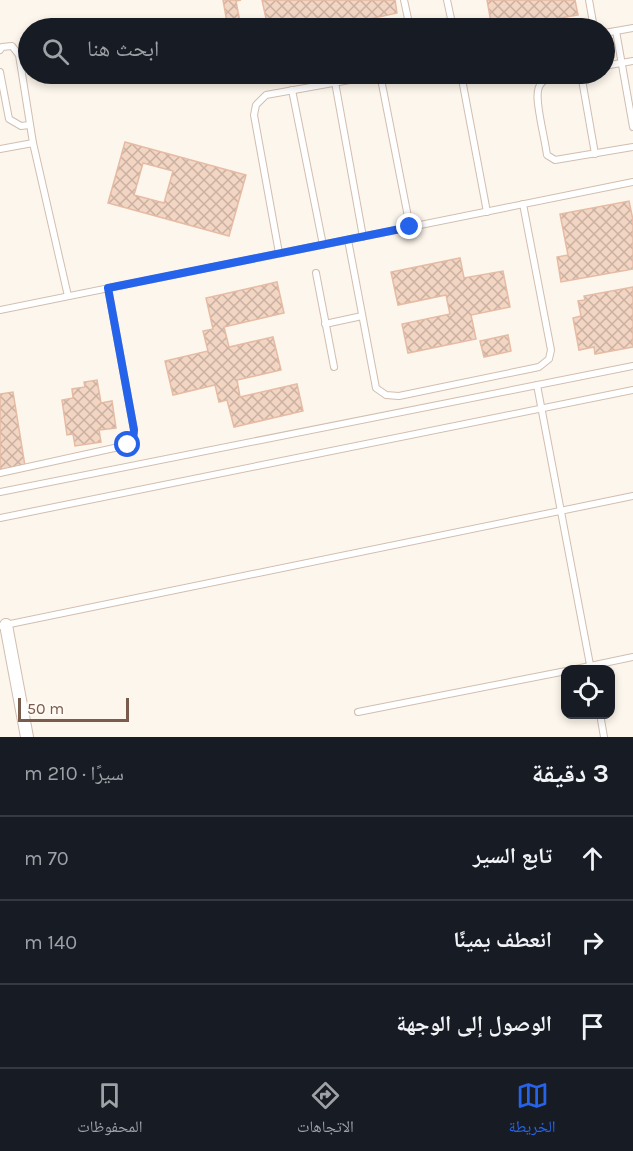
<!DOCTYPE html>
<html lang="ar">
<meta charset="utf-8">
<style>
:root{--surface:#171b24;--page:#20242c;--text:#f1f3f6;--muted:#9ea1a6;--line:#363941;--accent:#2563eb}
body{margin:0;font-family:Karla,"Noto Naskh Arabic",sans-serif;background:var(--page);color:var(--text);direction:rtl}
.controls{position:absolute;right:18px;bottom:18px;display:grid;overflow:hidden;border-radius:12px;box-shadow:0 3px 9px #0003}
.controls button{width:54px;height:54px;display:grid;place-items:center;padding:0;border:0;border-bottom:2px solid var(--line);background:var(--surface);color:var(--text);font:30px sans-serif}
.scale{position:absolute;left:18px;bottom:15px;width:111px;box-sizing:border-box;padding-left:6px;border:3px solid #7a5c4d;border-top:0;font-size:16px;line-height:21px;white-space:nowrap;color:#7a5c4d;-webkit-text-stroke:4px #fffaf3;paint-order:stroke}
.stop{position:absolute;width:18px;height:18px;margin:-14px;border:4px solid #2563eb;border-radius:50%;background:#fff}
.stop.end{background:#2563eb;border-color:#fff;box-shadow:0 2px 6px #0008}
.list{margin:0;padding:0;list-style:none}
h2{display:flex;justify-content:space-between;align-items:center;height:78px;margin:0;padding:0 24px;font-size:26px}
h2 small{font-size:20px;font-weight:400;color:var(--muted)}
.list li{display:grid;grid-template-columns:39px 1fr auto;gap:18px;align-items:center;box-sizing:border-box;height:84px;padding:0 24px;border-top:2px solid var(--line)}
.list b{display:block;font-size:22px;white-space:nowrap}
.list em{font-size:20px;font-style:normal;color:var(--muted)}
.icon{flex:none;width:33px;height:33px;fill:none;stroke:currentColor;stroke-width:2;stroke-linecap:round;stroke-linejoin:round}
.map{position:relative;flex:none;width:633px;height:737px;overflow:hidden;direction:ltr}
.search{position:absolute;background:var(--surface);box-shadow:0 3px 9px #0003;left:18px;right:18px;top:18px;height:66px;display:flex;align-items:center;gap:15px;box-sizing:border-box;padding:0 21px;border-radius:33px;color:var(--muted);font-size:22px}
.sheet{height:330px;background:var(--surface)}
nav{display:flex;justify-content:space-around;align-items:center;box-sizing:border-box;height:84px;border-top:2px solid var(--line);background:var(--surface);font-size:16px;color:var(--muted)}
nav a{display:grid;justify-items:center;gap:3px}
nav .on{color:var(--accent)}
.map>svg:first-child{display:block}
.building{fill:url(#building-cross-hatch);stroke:#e6bba3;stroke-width:1.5;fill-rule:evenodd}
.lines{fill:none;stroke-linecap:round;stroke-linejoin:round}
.service-casing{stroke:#d1beb0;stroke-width:8}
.minor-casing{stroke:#d1beb0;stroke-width:14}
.service{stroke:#fff;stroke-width:6}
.minor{stroke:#fff;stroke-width:12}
.route{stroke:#2563eb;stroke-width:8}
</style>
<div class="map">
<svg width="633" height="737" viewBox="0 0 633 737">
<defs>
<pattern id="building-cross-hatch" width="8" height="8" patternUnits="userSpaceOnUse" patternTransform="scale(1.5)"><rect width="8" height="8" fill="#f3d5c3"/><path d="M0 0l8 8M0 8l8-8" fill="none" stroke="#cab0a1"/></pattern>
</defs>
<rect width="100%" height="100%" fill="#fdf6ec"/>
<g class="building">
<polygon points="223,0 241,0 236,1 241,28 267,23 262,0 395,0 397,13 342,25 343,28 228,28"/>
<polygon points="487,0 575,0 578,15 504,28 492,28"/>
<polygon points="244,74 262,74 262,75 245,78"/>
<path d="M 125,142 L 246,175 L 229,236 L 108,203 ZM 143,163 L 173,171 L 164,203 L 134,195 Z"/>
<polygon points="629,201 633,220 633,269 561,282 557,257 568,255 560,214"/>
<polygon points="460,258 464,278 503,271 510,307 471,315 476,339 408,353 402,324 450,314 446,295 398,305 391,272"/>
<polygon points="277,282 284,313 224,327 229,347 273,337 281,370 237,380 240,397 297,384 303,411 234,427 227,400 219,402 215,385 173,395 165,361 208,351 203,331 213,329 206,298"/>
<polygon points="633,287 633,347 595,354 594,347 579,350 573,318 581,316 578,301 585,300 584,296"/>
<polygon points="508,335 511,351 484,357 480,341"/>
<polygon points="97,380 101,403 112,401 116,428 99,430 101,442 75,446 73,434 67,435 62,400 73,398 72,389 85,387 84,382"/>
<polygon points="13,392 25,466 0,470 0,394"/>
</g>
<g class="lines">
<g class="service-casing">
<g id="service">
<polyline points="404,0 410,28"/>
<polyline points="447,0 453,28"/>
<polyline points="589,0 594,28"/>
<polyline points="616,31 633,28"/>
<polyline points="604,33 616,31 633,127"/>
<polyline points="0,50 2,47 12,46 19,55 33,143"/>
<polyline points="604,66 633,61"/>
<polyline points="0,72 9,119 21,126 29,125"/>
<polyline points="380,74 410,227"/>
<polyline points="461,74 487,212"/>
<path d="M 561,74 C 533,79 536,93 540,117 C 542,129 545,142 547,155 L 555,160 L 633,147"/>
<polyline points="581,74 595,154"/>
<polyline points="335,82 363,237"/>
<polyline points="292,90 323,245"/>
<polyline points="0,149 33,143 68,296"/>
<polyline points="348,240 376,388 386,395 399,396 539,367 549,359 551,350 523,204"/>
<polyline points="279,253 254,115 256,105 266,95 383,74"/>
<polyline points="316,273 334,367"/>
<polyline points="0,310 633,182"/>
<polyline points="325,324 362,316"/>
<polyline points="537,385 591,670"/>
<polyline points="0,473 128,445 133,439 134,430 108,288"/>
<polyline points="0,492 633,366"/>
<polyline points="0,518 633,390"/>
<polyline points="0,626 633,496"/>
<polyline points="571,670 633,657"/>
<polyline points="358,712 566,671"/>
<polyline points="600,714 604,737"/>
</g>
</g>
<g class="minor-casing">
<polyline id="minor" points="6,625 27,737"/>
</g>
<use href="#service" class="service"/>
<use href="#minor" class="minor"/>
</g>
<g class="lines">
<polyline class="route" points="128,445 133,439 134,430 108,288 410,227"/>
</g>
</svg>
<div class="controls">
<button><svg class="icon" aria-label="locate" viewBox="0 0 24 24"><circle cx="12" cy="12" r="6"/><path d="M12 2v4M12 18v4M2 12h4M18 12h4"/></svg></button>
</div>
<div class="scale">50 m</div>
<div class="stop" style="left:128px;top:445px"></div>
<div class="stop end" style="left:410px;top:227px"></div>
<div class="search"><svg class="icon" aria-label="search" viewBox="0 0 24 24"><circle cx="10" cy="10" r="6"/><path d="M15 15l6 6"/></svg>ابحث هنا</div>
</div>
<section class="sheet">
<h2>3 دقيقة<small>سيرًا · 210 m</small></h2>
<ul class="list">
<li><svg class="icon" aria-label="ahead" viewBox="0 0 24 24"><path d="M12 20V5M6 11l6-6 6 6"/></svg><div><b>تابع السير</b></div><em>70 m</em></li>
<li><svg class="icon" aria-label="right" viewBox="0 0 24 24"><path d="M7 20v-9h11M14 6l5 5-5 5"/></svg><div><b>انعطف يمينًا</b></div><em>140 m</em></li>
<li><svg class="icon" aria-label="arrive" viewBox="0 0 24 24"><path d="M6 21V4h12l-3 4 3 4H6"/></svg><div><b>الوصول إلى الوجهة</b></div></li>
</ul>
</section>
<nav>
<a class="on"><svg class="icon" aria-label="map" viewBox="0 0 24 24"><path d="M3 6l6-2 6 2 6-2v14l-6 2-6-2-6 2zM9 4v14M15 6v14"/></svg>الخريطة</a>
<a><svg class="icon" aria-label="directions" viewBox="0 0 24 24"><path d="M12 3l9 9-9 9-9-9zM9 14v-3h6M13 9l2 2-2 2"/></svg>الاتجاهات</a>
<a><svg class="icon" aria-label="saved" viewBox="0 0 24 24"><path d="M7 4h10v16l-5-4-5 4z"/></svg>المحفوظات</a>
</nav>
